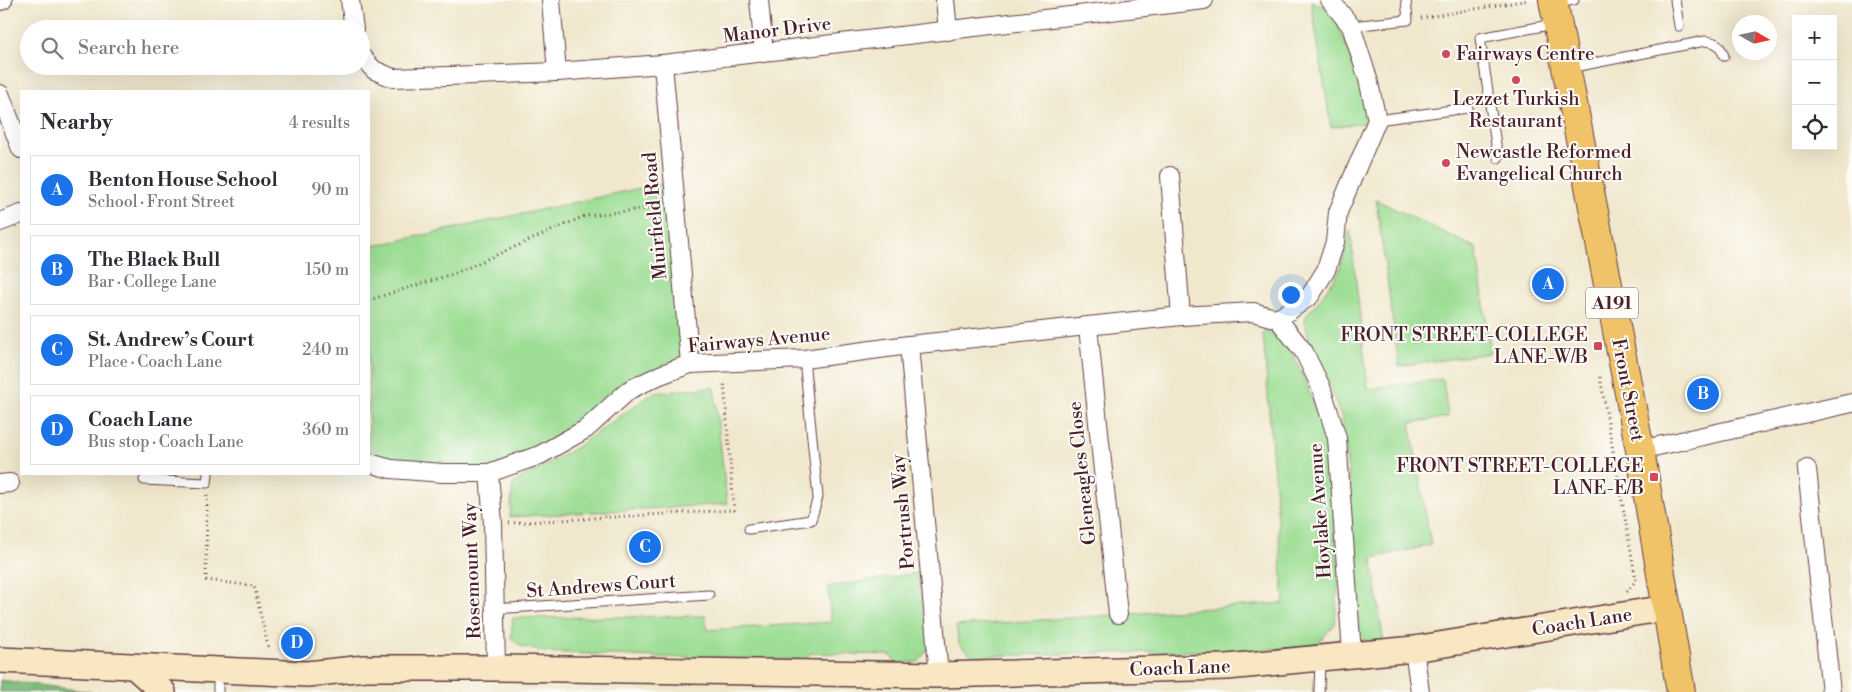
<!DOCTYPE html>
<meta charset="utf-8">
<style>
:root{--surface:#fff;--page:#f2f2f3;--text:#2b2b33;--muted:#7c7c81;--line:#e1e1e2;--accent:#1a73e8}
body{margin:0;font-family:"Libre Bodoni",serif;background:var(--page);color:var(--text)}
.controls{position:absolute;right:15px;top:15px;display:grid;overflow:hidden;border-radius:0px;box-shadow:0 5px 20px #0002}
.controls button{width:45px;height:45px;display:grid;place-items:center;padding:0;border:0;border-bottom:1px solid var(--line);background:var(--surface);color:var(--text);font:25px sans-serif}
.compass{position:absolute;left:1732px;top:15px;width:45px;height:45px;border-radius:50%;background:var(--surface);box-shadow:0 5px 20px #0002;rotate:99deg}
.you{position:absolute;left:1290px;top:294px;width:18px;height:18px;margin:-12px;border:4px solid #fff;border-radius:50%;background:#1a73e8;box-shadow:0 0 0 8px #1a73e833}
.badge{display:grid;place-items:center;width:32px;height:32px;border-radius:50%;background:var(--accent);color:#fff;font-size:16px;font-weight:700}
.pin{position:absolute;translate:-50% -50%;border:2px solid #fff;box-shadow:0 1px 5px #0006}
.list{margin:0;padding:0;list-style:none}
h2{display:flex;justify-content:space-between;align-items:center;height:65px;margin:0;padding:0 20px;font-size:21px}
h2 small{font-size:16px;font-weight:400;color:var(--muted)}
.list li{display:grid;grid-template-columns:32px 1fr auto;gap:15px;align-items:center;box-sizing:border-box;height:70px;margin:0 10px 10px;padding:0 10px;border:1px solid var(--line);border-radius:0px}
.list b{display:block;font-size:19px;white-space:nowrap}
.list p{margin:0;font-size:16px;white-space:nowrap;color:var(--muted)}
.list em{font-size:16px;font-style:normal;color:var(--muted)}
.icon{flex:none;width:28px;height:28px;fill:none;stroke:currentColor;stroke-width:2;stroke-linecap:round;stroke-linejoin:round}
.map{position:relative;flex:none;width:1852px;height:692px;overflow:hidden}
.search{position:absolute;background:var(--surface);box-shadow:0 5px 20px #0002;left:20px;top:20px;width:350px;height:55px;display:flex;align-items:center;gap:12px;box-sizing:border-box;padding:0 18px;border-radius:28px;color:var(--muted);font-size:19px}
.panel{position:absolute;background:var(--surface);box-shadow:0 5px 20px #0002;left:20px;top:90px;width:350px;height:385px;border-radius:0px}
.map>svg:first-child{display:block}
.green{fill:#9dde94;stroke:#747e60}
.forest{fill:#7ebd7e;stroke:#646e54}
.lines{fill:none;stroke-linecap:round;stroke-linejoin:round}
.lane-casing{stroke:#633d43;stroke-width:11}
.street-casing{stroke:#633d43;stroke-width:20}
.secondary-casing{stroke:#633d43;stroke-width:28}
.primary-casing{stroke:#633d43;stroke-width:30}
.path{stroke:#633d43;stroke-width:3;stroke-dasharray:1 4;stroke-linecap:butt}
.lane{stroke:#fff;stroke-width:9}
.street{stroke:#fff;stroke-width:18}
.secondary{stroke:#f9e7c3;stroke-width:25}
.primary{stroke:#f1c369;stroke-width:28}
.poi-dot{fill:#d1495b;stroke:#fdfcf7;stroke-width:2}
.labels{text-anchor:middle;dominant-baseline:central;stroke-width:4;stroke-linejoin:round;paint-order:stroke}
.shield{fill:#fdfcf7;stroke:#806168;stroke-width:1}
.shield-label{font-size:18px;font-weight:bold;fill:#4a1f2b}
.street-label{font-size:19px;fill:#4a1f2b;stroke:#fdfcf7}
.poi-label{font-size:19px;fill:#4a1f2b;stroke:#fdfcf7;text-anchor:start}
</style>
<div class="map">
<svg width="1852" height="692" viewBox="0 0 1852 692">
<rect width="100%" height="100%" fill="#fdfcf7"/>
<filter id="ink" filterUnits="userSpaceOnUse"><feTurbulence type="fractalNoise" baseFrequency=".02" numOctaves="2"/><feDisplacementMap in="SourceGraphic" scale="10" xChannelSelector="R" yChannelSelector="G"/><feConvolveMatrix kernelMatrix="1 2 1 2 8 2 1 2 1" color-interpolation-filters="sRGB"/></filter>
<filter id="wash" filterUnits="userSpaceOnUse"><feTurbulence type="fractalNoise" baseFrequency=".0096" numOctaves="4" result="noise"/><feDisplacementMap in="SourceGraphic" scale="20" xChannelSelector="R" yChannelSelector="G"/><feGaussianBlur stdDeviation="1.12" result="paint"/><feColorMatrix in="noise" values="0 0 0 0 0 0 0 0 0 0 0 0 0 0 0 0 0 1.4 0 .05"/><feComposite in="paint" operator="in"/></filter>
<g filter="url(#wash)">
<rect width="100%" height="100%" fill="#f0e7cc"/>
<g class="green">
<path d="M 1311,1 L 1332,11 C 1347,48 1363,83 1371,122 L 1331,127 Z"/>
<polygon points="673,181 690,364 660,375 586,429 489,473 369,463 369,247"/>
<polygon points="1376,200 1476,248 1491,353 1399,366"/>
<path d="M 1350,229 L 1368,389 L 1443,379 L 1448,417 L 1410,423 L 1431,545 L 1372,558 L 1384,645 C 1360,640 1357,637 1352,613 L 1350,490 L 1342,419 L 1319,358 L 1309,338 L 1305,322 L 1307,314 L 1317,303 L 1339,272 Z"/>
<polygon points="1276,329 1286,341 1304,378 1328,443 1339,574 1335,624 1317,644 1301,649 973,656 959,644 956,626 1284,603 1263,332"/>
<polygon points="714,387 727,504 510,517 513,483 574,449 653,393"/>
<polygon points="918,573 923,613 930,623 931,645 918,662 896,663 890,655 812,653 801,660 655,657 545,652 520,646 511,638 513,618 705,616 708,630 831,622 828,587"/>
</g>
<polygon class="forest" points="0,680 92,692 0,692"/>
</g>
<g filter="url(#ink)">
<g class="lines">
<g class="lane-casing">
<g id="lane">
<polyline points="1675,0 1679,26"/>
<polyline points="1557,3 1574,0"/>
<polyline points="1351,26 1408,20 1406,0"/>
<path d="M 1569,68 L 1705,41 C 1717,42 1720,45 1724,56"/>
<polyline points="1377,120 1468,108"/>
<polyline points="1498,158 1480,38 1554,24"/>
<polyline points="144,480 207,483 208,474"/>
<polyline points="749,529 811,520 818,497 804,359"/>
<polyline points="494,609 709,595"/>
<polyline points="218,692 218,671"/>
<polyline points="1319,692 1320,660"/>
</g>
</g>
<g class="street-casing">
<g id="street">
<polyline points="350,0 354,29"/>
<polyline points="551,0 557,72"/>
<polyline points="759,0 764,53"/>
<polyline points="945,0 948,31"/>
<polyline points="1330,0 1351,26 1368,79 1377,120 1338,212 1335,242 1326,270 1310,296 1278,319 1304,352 1321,387 1337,438 1352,654"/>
<polyline points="0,1 3,0"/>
<polyline points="361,56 374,70 393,78 557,72 663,64 1204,0"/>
<polyline points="663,64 690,364"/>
<polyline points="0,94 21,149"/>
<polyline points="1170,176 1181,316"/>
<polyline points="0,222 21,214"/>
<polyline points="1088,327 1118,614"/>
<polyline points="909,345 939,675"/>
<polyline points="1640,450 1852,403"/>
<polyline points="369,463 391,469 443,473 489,473 540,455 586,429 629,390 660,375 690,364 804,359 909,345 1181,316 1253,312 1278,319"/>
<polyline points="1807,469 1831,692"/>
<polyline points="489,473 493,524 496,668"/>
<polyline points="0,484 10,483"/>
<polyline points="1414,649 1420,692"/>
</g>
</g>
<g class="secondary-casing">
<g id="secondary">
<polyline points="0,660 307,674 365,668 496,668 939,675 1227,667 1414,649 1666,608"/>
<polyline points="135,667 163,692"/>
</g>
</g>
<g class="primary-casing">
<polyline id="primary" points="1553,0 1640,450 1681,692"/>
</g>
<g class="path">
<polyline points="1421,18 1529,0"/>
<polyline points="369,300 453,274 585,216 660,207"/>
<polyline points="1600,377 1636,580 1627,592"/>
<polyline points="207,495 206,580 254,586 269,651"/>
<polyline points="509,523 734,510 724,381"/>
</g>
<use href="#lane" class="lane"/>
<use href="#street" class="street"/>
<use href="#secondary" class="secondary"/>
<use href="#primary" class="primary"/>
</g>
</g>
<g class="poi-dot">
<circle cx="1446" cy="54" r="5"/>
<circle cx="1516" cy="80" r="5"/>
<circle cx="1446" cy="163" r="5"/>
<rect x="1593" y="341" width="10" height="10" rx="2.5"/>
<rect x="1649" y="472" width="10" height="10" rx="2.5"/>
</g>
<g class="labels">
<rect class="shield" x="1586" y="287.5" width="52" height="31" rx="4"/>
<g class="shield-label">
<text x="1612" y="303">A191</text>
</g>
<g class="street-label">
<text transform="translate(777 30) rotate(-7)">Manor Drive</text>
<text transform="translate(655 216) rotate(-95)">Muirfield Road</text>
<text transform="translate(759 340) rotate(-5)">Fairways Avenue</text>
<text transform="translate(1628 390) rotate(79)">Front Street</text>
<text transform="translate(1082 473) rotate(-96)">Gleneagles Close</text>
<text transform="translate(1320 511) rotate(-94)">Hoylake Avenue</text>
<text transform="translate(903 512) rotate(-95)">Portrush Way</text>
<text transform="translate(472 571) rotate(-92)">Rosemount Way</text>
<text transform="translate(601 586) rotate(-4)">St Andrews Court</text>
<text transform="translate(1582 622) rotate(-9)">Coach Lane</text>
<text transform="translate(1180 668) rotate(-2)">Coach Lane</text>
</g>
<g class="poi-label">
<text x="1456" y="54">Fairways Centre</text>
<text x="1516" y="99" text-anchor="middle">Lezzet Turkish<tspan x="1516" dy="22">Restaurant</tspan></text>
<text x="1456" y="152">Newcastle Reformed<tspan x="1456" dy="22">Evangelical Church</tspan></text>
<text x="1588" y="335" text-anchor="end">FRONT STREET-COLLEGE<tspan x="1588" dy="22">LANE-W/B</tspan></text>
<text x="1644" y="466" text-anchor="end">FRONT STREET-COLLEGE<tspan x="1644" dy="22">LANE-E/B</tspan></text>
</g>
</g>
</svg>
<div class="controls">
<button>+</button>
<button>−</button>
<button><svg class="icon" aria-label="locate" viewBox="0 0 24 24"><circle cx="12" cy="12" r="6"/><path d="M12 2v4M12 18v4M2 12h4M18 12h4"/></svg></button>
</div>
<svg class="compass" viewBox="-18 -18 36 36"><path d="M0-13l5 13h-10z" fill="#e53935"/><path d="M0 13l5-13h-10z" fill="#7c7c81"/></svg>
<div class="you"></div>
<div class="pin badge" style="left:1548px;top:284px">A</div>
<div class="pin badge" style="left:1703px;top:394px">B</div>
<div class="pin badge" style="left:645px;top:547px">C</div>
<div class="pin badge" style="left:297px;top:643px">D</div>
<div class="search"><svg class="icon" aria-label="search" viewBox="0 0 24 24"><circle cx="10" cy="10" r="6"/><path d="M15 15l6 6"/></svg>Search here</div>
<section class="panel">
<h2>Nearby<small>4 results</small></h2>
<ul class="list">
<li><span class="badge">A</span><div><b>Benton House School</b><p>School · Front Street</p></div><em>90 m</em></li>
<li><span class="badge">B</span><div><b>The Black Bull</b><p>Bar · College Lane</p></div><em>150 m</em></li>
<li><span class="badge">C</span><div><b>St. Andrew’s Court</b><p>Place · Coach Lane</p></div><em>240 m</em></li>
<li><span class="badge">D</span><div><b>Coach Lane</b><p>Bus stop · Coach Lane</p></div><em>360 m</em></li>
</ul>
</section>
</div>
